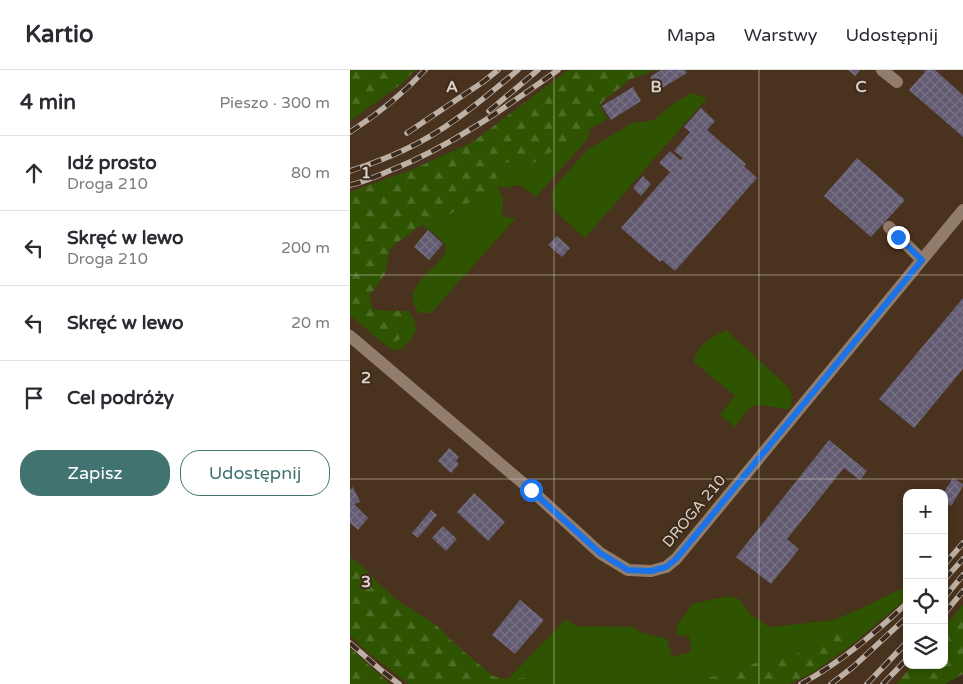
<!DOCTYPE html>
<html lang="pl">
<meta charset="utf-8">
<style>
:root{--surface:#fff;--page:#f7f7f7;--text:#2b2b33;--muted:#7c7c81;--line:#e1e1e2;--accent:#417471}
body{margin:0;font-family:"Varela Round",sans-serif;background:var(--page);color:var(--text)}
.controls{position:absolute;right:15px;bottom:15px;display:grid;overflow:hidden;border-radius:10px;box-shadow:0 2px 8px #0003}
.controls button{width:45px;height:45px;display:grid;place-items:center;padding:0;border:0;border-bottom:1px solid var(--line);background:var(--surface);color:var(--text);font:25px sans-serif}
.stop{position:absolute;width:15px;height:15px;margin:-11px;border:4px solid #1a73e8;border-radius:50%;background:#fff}
.stop.end{background:#1a73e8;border-color:#fff;box-shadow:0 1px 5px #0008}
.list{margin:0;padding:0;list-style:none}
h2{display:flex;justify-content:space-between;align-items:center;height:65px;margin:0;padding:0 20px;font-size:21px}
h2 small{font-size:16px;font-weight:400;color:var(--muted)}
.list li{display:grid;grid-template-columns:32px 1fr auto;gap:15px;align-items:center;box-sizing:border-box;height:75px;padding:0 20px;border-top:1px solid var(--line)}
.list b{display:block;font-size:19px;white-space:nowrap}
.list p{margin:0;font-size:16px;white-space:nowrap;color:var(--muted)}
.list em{font-size:16px;font-style:normal;color:var(--muted)}
.actions{display:flex;gap:10px;padding:15px 20px}
.actions a{flex:1;padding:11px 0;border:1px solid var(--accent);border-radius:20px;text-align:center;font-size:18px;color:var(--accent)}
.actions .main{background:var(--accent);color:#fff}
.icon{flex:none;width:28px;height:28px;fill:none;stroke:currentColor;stroke-width:2;stroke-linecap:round;stroke-linejoin:round}
.map{position:relative;flex:none;width:613px;height:614px;overflow:hidden}
header{display:flex;align-items:center;gap:30px;box-sizing:border-box;height:70px;padding:0 25px;background:var(--surface);border-bottom:1px solid var(--line)}
header strong{font-size:24px}
nav{display:flex;gap:28px;margin-inline-start:auto;font-size:18px}
main{display:flex}
aside{flex:1;background:var(--surface)}
.map>svg:first-child{display:block}
.built{fill:#49321e}
.green{fill:#2f5401}
.forest{fill:url(#forest-firs)}
.building{fill:url(#building-cross-hatch)}
.lines{fill:none;stroke-linecap:round;stroke-linejoin:round}
.minor{stroke:#927d6c;stroke-width:12}
.rail-casing{stroke:#bdb0a5;stroke-width:5.5}
.rail{stroke:#3d2b1c;stroke-width:4;stroke-dasharray:11;stroke-linecap:butt}
.route{stroke:#1a73e8;stroke-width:6}
.grid{fill:none;stroke:#ddd2c8;stroke-width:1;stroke-opacity:0.55}
.labels{text-anchor:middle;dominant-baseline:central;stroke-width:4;stroke-linejoin:round;paint-order:stroke}
.street-label{font-size:15px;fill:#ddd2c8;stroke:#3d2b1c}
.grid-label{font-size:16px;text-anchor:middle;font-weight:bold;fill:#ddd2c8;stroke:#3d2b1c;stroke-width:4;stroke-linejoin:round;paint-order:stroke}
</style>
<header>
<strong>Kartio</strong>
<nav><a>Mapa</a><a>Warstwy</a><a>Udostępnij</a></nav>
</header>
<main>
<aside>
<h2>4 min<small>Pieszo · 300 m</small></h2>
<ul class="list">
<li><svg class="icon" aria-label="ahead" viewBox="0 0 24 24"><path d="M12 20V5M6 11l6-6 6 6"/></svg><div><b>Idź prosto</b><p>Droga 210</p></div><em>80 m</em></li>
<li><svg class="icon" aria-label="left" viewBox="0 0 24 24"><path d="M17 20v-9H6M10 6l-5 5 5 5"/></svg><div><b>Skręć w lewo</b><p>Droga 210</p></div><em>200 m</em></li>
<li><svg class="icon" aria-label="left" viewBox="0 0 24 24"><path d="M17 20v-9H6M10 6l-5 5 5 5"/></svg><div><b>Skręć w lewo</b></div><em>20 m</em></li>
<li><svg class="icon" aria-label="arrive" viewBox="0 0 24 24"><path d="M6 21V4h12l-3 4 3 4H6"/></svg><div><b>Cel podróży</b></div></li>
</ul>
<div class="actions"><a class="main">Zapisz</a><a>Udostępnij</a></div>
</aside>
<div class="map">
<svg width="613" height="614" viewBox="0 0 613 614">
<defs>
<pattern id="forest-firs" width="22" height="20" patternUnits="userSpaceOnUse" patternTransform="scale(1.25)"><rect width="22" height="20" fill="#2f5401"/><path d="M5 1l3.5 6h-7zM16 11l3.5 6h-7z" fill="#4d6c25"/></pattern>
<pattern id="building-cross-hatch" width="8" height="8" patternUnits="userSpaceOnUse" patternTransform="scale(1.25)"><rect width="8" height="8" fill="#635b72"/><path d="M0 0l8 8M0 8l8-8" fill="none" stroke="#797285"/></pattern>
</defs>
<rect width="100%" height="100%" fill="#3d2b1c"/>
<polygon class="built" points="0,0 613,0 613,535 594,557 594,423 557,423 557,595 562,595 548,612 546,614 0,614"/>
<g class="green">
<polygon points="341,23 357,28 235,168 207,143 203,135 202,125 205,116 237,80 284,52 294,52 305,49 324,33"/>
<path d="M 241,59 L 237,70 L 186,127 L 173,117 L 166,115 L 157,118 L 147,116 L 153,129 L 152,144 L 158,148 L 167,147 L 81,243 L 69,243 C 43,212 109,192 93,172 C 88,165 78,160 72,155 L 79,149 L 100,144 L 146,103 C 154,87 162,92 175,98 Z"/>
<path d="M 51,241 L 59,241 L 65,253 L 66,261 C 62,269 54,279 45,281 L 35,275 C 51,273 54,263 57,250 Z"/>
<path d="M 376,260 L 436,315 C 442,323 444,330 440,339 C 430,340 408,331 400,338 C 394,342 390,351 385,357 L 370,345 L 385,326 L 344,292 C 346,275 363,267 376,260 Z"/>
<polygon points="557,516 557,528 499,577 500,574 496,565 491,561 476,563 452,582 437,586 425,587 386,599 370,606 310,611 306,614 207,614 175,608 158,609 216,549 226,556 283,557 290,562 317,569 322,587 341,582 339,566 327,565 326,557 342,534 378,526 389,529 400,544 419,557 484,550 512,538"/>
</g>
<g class="forest">
<polygon points="0,0 65,0 54,12 0,51"/>
<path d="M 218,0 L 306,0 L 281,9 L 253,31 L 250,36 L 257,49 L 175,98 C 154,88 144,90 147,116 L 100,144 L 79,149 L 43,176 L 39,182 L 35,204 L 20,225 L 21,235 L 24,240 L 51,241 L 57,249 C 54,263 51,274 35,275 L 0,245 L 0,122 L 63,99 L 121,73 Z"/>
<polygon points="0,487 14,498 29,514 51,533 85,554 106,575 143,606 156,609 175,608 207,614 59,614 17,582 0,565"/>
<polygon points="613,535 613,604 595,614 546,614 562,595 594,595 594,557"/>
<polygon points="491,561 496,565 500,574 499,577 462,603 440,614 306,614 310,611 370,606 386,599 425,587 437,586 452,582 476,563"/>
<polygon points="0,578 40,614 0,614"/>
</g>
<g class="building">
<polygon points="311,0 335,0 337,3 309,20 300,7"/>
<polygon points="498,0 510,0 505,6"/>
<polygon points="574,0 585,0 613,25 613,67 559,20 575,2"/>
<polygon points="283,17 291,31 261,50 252,36"/>
<polygon points="351,38 365,51 357,60 396,94 394,96 407,108 325,201 312,190 310,192 271,158 320,102 309,93 320,81 330,90 333,88 324,81 340,62 334,57"/>
<polygon points="507,88 555,130 521,167 474,126"/>
<polygon points="293,106 301,114 291,126 283,118"/>
<polygon points="78,160 93,174 79,190 64,177"/>
<polygon points="207,166 220,178 212,187 198,175"/>
<polygon points="613,228 613,299 564,358 529,329"/>
<polygon points="479,370 517,401 510,410 494,398 437,469 449,479 421,514 386,487"/>
<polygon points="99,378 109,387 106,391 109,394 101,403 88,391"/>
<polygon points="603,408 613,414 613,416 601,436 594,432 594,422"/>
<polygon points="3,417 10,432 4,434 18,448 8,460 0,453 0,420"/>
<polygon points="124,423 155,452 138,471 107,442"/>
<polygon points="81,440 87,445 68,468 62,463"/>
<polygon points="93,456 107,469 96,481 82,468"/>
<polygon points="170,530 194,550 165,584 142,565"/>
</g>
<g class="lines">
<g class="minor">
<polyline points="532,0 547,12"/>
<polyline points="539,157 572,190"/>
<polyline points="0,266 181,420 250,483 278,500 301,501 316,497 326,489 613,140"/>
</g>
<g class="rail-casing">
<g id="rail">
<polyline points="139,41 188,0"/>
<path d="M 0,62 C 28,44 52,25 75,0"/>
<polyline points="57,63 133,12 148,0"/>
<path d="M 0,101 C 18,95 37,88 54,80 C 96,61 133,29 168,0"/>
<path d="M 0,115 C 15,112 29,105 44,99 C 103,75 156,37 208,0"/>
<polyline points="594,495 613,473"/>
<polyline points="594,510 613,489"/>
<polyline points="594,528 613,505"/>
<polyline points="594,544 613,521"/>
<polyline points="0,573 32,601 49,614"/>
<path d="M 451,614 C 491,592 524,564 557,533"/>
<polyline points="481,614 503,597 557,547"/>
<polyline points="517,614 557,572"/>
<polyline points="533,614 557,589"/>
</g>
</g>
<use href="#rail" class="rail"/>
</g>
<g class="lines">
<polyline class="route" points="181,420 250,483 278,500 301,501 316,497 326,489 572,190 548,167"/>
</g>
<path class="grid" d="M 204,0 L 204,614M 409,0 L 409,614M 0,205 L 613,205M 0,409 L 613,409"/>
<g class="labels">
<g class="street-label">
<text transform="translate(344 441) rotate(-50)">DROGA 210</text>
</g>
</g>
<g class="grid-label">
<text x="102" y="22">A</text>
<text x="306" y="22">B</text>
<text x="511" y="22">C</text>
<text x="16" y="108">1</text>
<text x="16" y="313">2</text>
<text x="16" y="517">3</text>
</g>
</svg>
<div class="controls">
<button>+</button>
<button>−</button>
<button><svg class="icon" aria-label="locate" viewBox="0 0 24 24"><circle cx="12" cy="12" r="6"/><path d="M12 2v4M12 18v4M2 12h4M18 12h4"/></svg></button>
<button><svg class="icon" aria-label="layers" viewBox="0 0 24 24"><path d="M12 4l9 5-9 5-9-5zM3 14l9 5 9-5"/></svg></button>
</div>
<div class="stop" style="left:181px;top:420px"></div>
<div class="stop end" style="left:548px;top:167px"></div>
</div>
</main>
